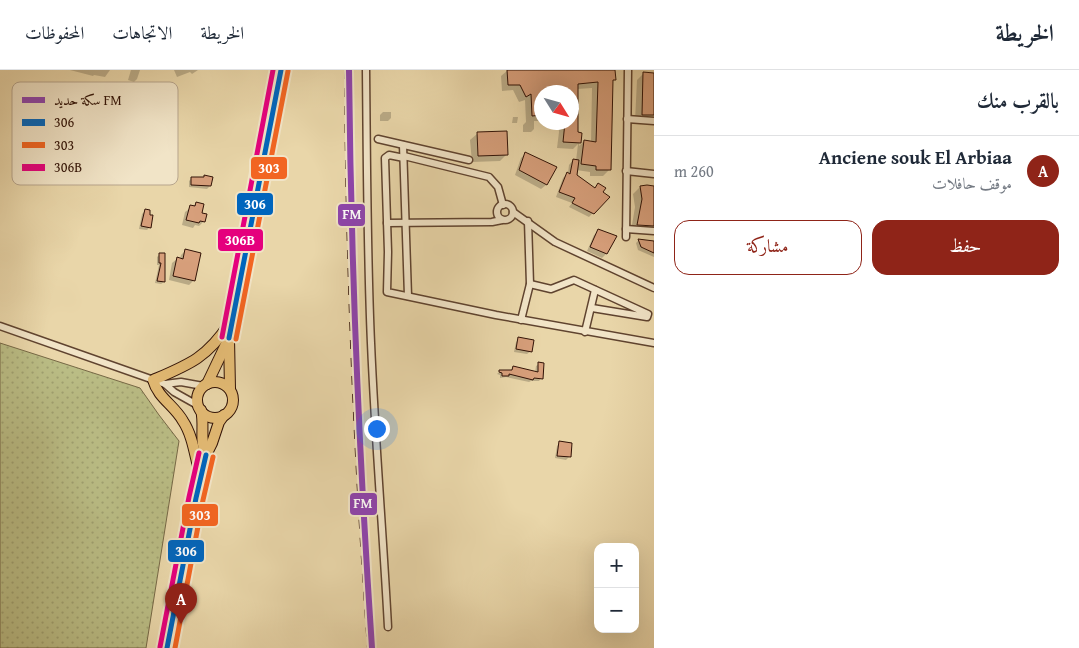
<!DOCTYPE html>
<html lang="ar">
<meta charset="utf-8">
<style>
:root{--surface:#fff;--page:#f2f2f3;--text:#1f2937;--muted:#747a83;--line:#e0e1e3;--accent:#8f2418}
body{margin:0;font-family:"Gentium Book Plus",Amiri,serif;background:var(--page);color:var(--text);direction:rtl}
.controls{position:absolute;right:15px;bottom:15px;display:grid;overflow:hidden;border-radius:10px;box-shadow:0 5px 20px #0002}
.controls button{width:45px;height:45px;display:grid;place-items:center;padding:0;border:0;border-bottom:1px solid var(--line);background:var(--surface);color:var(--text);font:25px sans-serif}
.compass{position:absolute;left:534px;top:15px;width:45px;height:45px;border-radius:50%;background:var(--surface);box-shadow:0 5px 20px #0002;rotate:127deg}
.you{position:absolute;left:376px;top:358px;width:18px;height:18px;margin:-12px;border:4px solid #fff;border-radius:50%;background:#1a73e8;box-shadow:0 0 0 8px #1a73e833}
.badge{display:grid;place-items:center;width:32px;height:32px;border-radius:50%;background:var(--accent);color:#fff;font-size:16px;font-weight:700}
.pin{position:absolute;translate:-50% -41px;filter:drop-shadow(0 1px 2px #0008)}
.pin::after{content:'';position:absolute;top:26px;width:18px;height:15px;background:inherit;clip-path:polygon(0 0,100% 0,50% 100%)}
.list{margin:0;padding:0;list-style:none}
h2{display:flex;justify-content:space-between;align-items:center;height:65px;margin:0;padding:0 20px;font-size:21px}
h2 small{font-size:16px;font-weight:400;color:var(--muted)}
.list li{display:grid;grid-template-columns:32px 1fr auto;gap:15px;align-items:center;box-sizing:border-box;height:70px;padding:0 20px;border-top:1px solid var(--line)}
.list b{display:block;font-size:19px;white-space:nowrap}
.list p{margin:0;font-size:16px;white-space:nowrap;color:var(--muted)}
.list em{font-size:16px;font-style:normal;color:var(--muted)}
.actions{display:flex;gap:10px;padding:15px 20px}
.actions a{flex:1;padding:11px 0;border:1px solid var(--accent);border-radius:15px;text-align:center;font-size:18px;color:var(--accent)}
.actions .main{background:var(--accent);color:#fff}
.map{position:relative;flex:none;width:654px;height:578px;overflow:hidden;direction:ltr}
header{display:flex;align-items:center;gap:30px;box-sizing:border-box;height:70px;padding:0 25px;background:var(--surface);border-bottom:1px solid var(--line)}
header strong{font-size:24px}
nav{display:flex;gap:28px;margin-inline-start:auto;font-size:18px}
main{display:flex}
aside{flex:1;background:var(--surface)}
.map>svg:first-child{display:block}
.grass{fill:url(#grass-dots);stroke:#766846}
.shadow{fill:#0003;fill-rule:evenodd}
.building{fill:#d79f7b;stroke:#311206}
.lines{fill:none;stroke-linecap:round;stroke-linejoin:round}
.street-casing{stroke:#5f432f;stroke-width:9}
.primary-casing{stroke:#311206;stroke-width:12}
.street{stroke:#f1e4c7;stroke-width:6}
.primary{stroke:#e4bb74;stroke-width:10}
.rail{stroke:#311206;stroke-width:2;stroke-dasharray:9 9;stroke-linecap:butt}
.bus-1-casing{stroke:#f1e4c7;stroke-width:9}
.bus-2-casing{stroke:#f1e4c7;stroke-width:9}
.bus-3-casing{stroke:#f1e4c7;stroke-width:9}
.bus-1{stroke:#0065bd;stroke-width:5}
.bus-2{stroke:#f26522;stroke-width:5}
.bus-3{stroke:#e5007d;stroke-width:5}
.rail-1-casing{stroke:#f1e4c7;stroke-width:10}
.rail-1{stroke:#8e44ad;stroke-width:6}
.key{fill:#f1e4c7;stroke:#b7a58d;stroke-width:1}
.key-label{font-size:14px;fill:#311206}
.line-badge{stroke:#f1e4c7;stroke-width:2}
.badge-label{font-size:14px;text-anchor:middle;font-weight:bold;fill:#fff}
</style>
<header>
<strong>الخريطة</strong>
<nav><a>الخريطة</a><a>الاتجاهات</a><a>المحفوظات</a></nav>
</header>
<main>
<aside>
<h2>بالقرب منك<small></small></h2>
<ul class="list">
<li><span class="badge">A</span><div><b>Anciene souk El Arbiaa</b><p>موقف حافلات</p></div><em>260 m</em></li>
</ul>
<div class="actions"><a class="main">حفظ</a><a>مشاركة</a></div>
</aside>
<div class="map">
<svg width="654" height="578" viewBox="0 0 654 578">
<defs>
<pattern id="grass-dots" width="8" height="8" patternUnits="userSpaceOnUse" patternTransform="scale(1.25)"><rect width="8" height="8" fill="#babd85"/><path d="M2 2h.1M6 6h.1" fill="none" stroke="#a0a171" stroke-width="1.8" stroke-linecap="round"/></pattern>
</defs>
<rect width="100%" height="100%" fill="#e9d6a9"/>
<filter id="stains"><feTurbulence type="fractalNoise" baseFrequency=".004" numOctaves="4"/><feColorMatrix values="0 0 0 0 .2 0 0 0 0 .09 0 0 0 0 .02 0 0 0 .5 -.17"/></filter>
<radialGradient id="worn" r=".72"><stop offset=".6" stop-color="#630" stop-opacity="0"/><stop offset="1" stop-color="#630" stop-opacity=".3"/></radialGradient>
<polygon class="grass" points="0,273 140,318 159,345 179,371 146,578 0,578"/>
<g class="shadow">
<polygon points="70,0 110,0 105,7 94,5 93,6"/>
<polygon points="131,0 140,0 137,9 134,12 128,10"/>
<polygon points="174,0 198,0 192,4 190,2 177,7"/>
<path d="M 508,0 L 613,0 L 614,9 L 611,13 L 609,100 L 603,106 L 590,106 L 590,102 L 576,100 L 576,105 L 608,127 L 589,147 L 569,137 L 572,133 L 556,127 L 563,108 L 568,103 L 569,95 L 573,90 L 576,91 L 578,74 L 573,79 L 557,78 L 559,62 L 558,52 L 572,52 L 572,22 L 542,22 L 542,51 L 534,51 L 534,59 L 531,62 L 523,62 L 523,55 L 526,52 L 525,30 L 519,32 L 513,20 L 502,21 L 501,6 ZM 592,18 L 591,72 L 584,71 L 579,76 L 581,64 L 576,64 L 577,19 Z"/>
<polygon points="643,4 654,4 654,51 635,51 637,10"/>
<polygon points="383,42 391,42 391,48 388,51 380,51 380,45"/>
<polygon points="513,47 518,47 517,53 512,53"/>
<polygon points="477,64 507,84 500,91 472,92 470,70"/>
<polygon points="525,84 556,97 546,115 541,119 515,105 521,88"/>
<polygon points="192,108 204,108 210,116 207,119 189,117 189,111"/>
<polygon points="647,116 654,117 654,165 651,165 647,162 631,161 635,137 633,124 640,117"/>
<polygon points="196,134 204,151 199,156 195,155 193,158 182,155 185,142"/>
<polygon points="145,141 150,157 147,160 139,159 142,144"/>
<polygon points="599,161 615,167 606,184 602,188 587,181 594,165"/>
<polygon points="639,170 654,172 654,187 638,180 636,173"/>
<polygon points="186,180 194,210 189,215 169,210 172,193 177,189 180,189 181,185"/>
<polygon points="160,184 164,184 164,212 161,214 155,213 159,195 157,195 157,187"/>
<polygon points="519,269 531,281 527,284 514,282 516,272"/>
<polygon points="539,294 541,308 539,311 531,311 529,312 506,307 500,308 500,305 497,304 500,301 510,301 514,298 535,303 536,296"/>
<polygon points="560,373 569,387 566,390 555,388 557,376"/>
</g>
<g class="building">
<polygon points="507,0 615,0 616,10 613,10 611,100 596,100 596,96 581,94 584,70 596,72 598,12 578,14 578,62 582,63 581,73 563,72 565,52 572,52 572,22 542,22 542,45 532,46 531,24 526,27 520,15 508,15"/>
<polygon points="643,2 654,3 654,45 642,45"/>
<polygon points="507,61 508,85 478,86 477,62"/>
<polygon points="525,82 557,97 547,115 519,100"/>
<polygon points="573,89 579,90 577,105 595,118 598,113 606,118 603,122 610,127 594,144 572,133 575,128 559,122 567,102 570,104"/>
<polygon points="204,105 213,107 211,116 191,115 191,107 204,107"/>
<polygon points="647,115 654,116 654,156 637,155 642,129 640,116"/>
<polygon points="196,132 204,134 202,143 207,144 205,152 200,151 199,153 186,150 190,135 195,136"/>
<polygon points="145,139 150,140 150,145 153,145 151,158 141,156"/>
<polygon points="598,159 617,166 607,184 590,177"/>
<polygon points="638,169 654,171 654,183 641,177"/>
<polygon points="185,179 201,183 195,211 173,206 177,187 183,189"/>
<polygon points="159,183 165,183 165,212 157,211 161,193 159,193"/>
<polygon points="518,267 534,270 532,282 516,279"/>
<polygon points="538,292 544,293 543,309 534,308 533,310 509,304 509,306 502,306 502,303 499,302 499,300 512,300 513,296 538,302"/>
<polygon points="559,371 572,373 571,387 557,386"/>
</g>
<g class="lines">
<g class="street-casing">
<g id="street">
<path d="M 366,0 C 367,91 367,182 371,273 C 375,368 383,463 388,557"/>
<polyline points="627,49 654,51"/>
<polyline points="378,69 469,90"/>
<polyline points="403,75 408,226"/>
<polyline points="404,86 489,107 498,117 503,135"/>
<polyline points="404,88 389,85 385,88 388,182 387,222 496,245 654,273"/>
<polyline points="626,101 654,104"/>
<circle cx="505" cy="142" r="8"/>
<polyline points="513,142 555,172 654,218"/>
<polyline points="387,153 492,152 502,150"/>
<polyline points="626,159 654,161"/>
<polyline points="626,167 628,0"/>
<polyline points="530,214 551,219 574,210 648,244 647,247 592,238"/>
<polyline points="521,250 530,214 528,151"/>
<polyline points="0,256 165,314 181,312 203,316"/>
<polyline points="585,262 595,220"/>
<polyline points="165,314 174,322 199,336"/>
</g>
</g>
<g class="primary-casing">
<g id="primary">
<circle cx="215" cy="330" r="18"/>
<polyline points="207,314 228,270"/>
<polyline points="230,319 229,268 281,0"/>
<path d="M 201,340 C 205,355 199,370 206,385"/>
<path d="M 200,404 C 195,387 193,366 183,351 C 174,335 158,328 153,310 C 188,295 207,288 229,254"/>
<polyline points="167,578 196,428 206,385 212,373 219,352 224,345"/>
</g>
</g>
<use href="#street" class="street"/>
<use href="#primary" class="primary"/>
<path class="rail" d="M 345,0 C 346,193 354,386 368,578"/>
<g class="bus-1-casing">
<g id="bus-1">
<polyline points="229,268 281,0"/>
<polyline points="167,578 196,428 206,385"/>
</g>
</g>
<g class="bus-2-casing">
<g id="bus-2">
<polyline points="236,269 288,1"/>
<polyline points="175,578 203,430 213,387"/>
</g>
</g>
<g class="bus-3-casing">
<g id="bus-3">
<polyline points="222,267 273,0"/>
<polyline points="160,577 189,427 199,383"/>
</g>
</g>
<use href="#bus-1" class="bus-1"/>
<use href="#bus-2" class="bus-2"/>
<use href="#bus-3" class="bus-3"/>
<g class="rail-1-casing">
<path id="rail-1" d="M 349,0 C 351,193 359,385 372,578"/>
</g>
<use href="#rail-1" class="rail-1"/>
</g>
<rect x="12" y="12" width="166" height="103" rx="8" class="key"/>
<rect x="22" y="27" width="23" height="6" fill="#8e44ad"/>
<rect x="22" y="49" width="23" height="7" fill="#0065bd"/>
<rect x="22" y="72" width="23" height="6" fill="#f26522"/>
<rect x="22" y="94" width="23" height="7" fill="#e5007d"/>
<g class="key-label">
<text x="54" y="35">سكة حديد FM</text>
<text x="54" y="57">306</text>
<text x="54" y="80">303</text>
<text x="54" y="102">306B</text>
</g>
<g class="line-badge">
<rect x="250" y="86" width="38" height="24" rx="5" fill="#f26522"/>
<rect x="236" y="122" width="38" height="24" rx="5" fill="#0065bd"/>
<rect x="337" y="133" width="29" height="24" rx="5" fill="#8e44ad"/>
<rect x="217" y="158" width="47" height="24" rx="5" fill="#e5007d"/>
<rect x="349" y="422" width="29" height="24" rx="5" fill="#8e44ad"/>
<rect x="181" y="433" width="38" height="24" rx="5" fill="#f26522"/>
<rect x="167" y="469" width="38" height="24" rx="5" fill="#0065bd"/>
</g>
<g class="badge-label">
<text x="269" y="103">303</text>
<text x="255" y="139">306</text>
<text x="352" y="149">FM</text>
<text x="240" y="175">306B</text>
<text x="363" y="438">FM</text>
<text x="200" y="450">303</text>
<text x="186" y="486">306</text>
</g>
<rect width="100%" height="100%" filter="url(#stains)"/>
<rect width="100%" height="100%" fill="url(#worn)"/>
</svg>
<div class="controls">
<button>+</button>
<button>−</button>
</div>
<svg class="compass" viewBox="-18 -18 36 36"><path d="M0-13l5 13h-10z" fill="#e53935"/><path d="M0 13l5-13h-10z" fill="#747a83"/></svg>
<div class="you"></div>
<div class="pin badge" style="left:181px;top:554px">A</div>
</div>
</main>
